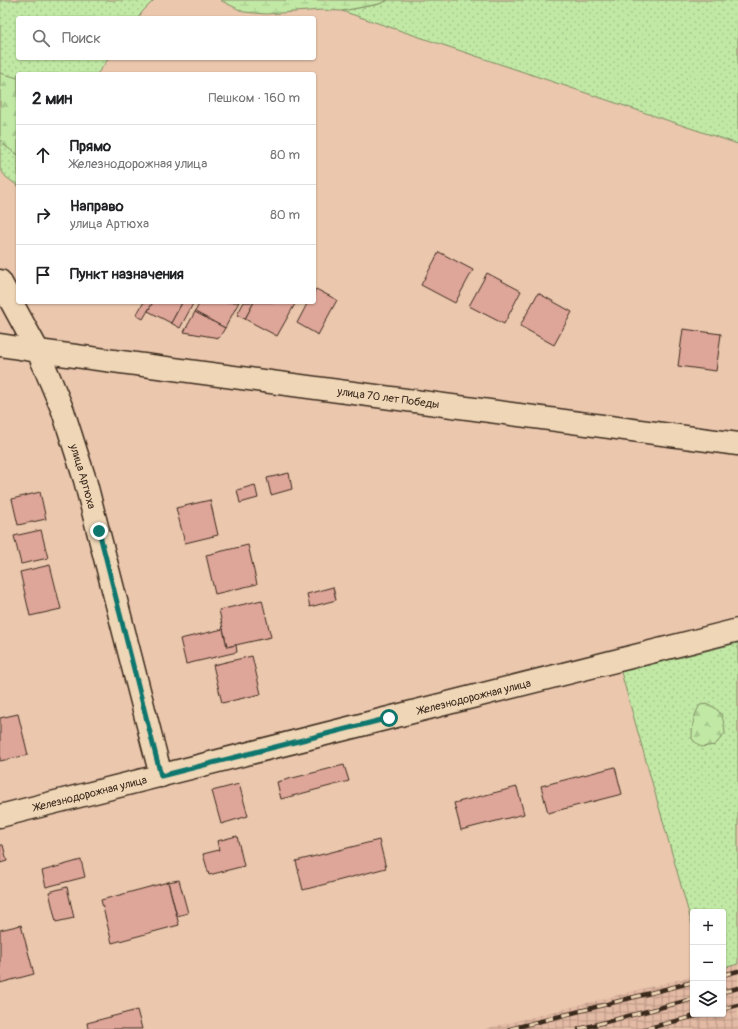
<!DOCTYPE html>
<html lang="ru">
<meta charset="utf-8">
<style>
:root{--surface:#fff;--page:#f6f6f6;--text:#202124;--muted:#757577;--line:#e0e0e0}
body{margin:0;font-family:Pangolin,sans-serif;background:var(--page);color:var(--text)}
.controls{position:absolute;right:12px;bottom:12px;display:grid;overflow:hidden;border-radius:4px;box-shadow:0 1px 3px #0004}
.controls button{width:36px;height:36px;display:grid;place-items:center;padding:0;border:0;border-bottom:1px solid var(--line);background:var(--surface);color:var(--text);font:20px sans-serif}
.stop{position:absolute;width:12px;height:12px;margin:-9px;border:3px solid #0f766e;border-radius:50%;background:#fff}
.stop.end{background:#0f766e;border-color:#fff;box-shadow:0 1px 4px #0008}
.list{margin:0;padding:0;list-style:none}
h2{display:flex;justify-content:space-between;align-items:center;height:52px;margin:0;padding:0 16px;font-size:17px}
h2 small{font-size:13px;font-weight:400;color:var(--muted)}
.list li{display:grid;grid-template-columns:26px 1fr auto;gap:12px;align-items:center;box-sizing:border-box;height:60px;padding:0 16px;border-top:1px solid var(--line)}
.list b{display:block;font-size:15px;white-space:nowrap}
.list p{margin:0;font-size:13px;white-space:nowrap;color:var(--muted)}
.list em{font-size:13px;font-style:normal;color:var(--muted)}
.icon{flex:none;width:22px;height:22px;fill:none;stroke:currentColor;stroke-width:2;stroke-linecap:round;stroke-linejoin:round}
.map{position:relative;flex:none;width:738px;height:1029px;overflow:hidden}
.search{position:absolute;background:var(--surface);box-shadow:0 1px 3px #0004;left:16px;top:16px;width:300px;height:44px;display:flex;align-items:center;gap:10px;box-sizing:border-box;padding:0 14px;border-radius:4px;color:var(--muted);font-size:15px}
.panel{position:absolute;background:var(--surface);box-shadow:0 1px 3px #0004;left:16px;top:72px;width:300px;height:232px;border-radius:4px}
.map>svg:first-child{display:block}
.industrial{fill:url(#industrial-grid)}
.grass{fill:url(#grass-dots);stroke:#7e8a62}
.forest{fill:url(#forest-firs);stroke:#7e8a62}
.wetland{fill:url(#wetland-marsh);stroke:#7e8a62}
.building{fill:#dea599;stroke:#3b2a1e}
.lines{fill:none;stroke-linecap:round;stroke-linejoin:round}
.minor-casing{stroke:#3b2a1e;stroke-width:25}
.secondary-casing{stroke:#3b2a1e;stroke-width:25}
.minor{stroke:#efd6b6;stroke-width:22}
.secondary{stroke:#efd6b6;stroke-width:22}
.rail-casing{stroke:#3b2a1e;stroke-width:4.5}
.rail{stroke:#efd6b6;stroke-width:3;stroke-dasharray:9;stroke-linecap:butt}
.route{stroke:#0f766e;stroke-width:5}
.labels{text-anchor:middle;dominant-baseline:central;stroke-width:3.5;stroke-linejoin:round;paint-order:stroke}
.street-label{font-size:11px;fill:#3b2a1e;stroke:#efd6b6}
</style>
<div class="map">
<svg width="738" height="1029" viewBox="0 0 738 1029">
<defs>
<pattern id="industrial-grid" width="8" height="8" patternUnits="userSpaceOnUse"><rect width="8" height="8" fill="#e3baa4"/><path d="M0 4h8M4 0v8" fill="none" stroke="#b99785"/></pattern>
<pattern id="grass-dots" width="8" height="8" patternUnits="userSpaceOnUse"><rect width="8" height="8" fill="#c1e9a5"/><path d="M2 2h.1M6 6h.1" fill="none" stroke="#a7c88e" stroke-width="1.8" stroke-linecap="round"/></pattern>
<pattern id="forest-firs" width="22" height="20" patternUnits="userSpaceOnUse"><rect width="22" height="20" fill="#c1e9a5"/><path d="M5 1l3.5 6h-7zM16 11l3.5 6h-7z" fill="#a7c88e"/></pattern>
<pattern id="wetland-marsh" width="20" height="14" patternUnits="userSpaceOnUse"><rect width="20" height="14" fill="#c1e9a5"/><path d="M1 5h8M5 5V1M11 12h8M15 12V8" fill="none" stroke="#a7c88e"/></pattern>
</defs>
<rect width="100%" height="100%" fill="#eac7ad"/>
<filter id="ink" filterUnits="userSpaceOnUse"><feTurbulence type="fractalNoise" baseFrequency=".025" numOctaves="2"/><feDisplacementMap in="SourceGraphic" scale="8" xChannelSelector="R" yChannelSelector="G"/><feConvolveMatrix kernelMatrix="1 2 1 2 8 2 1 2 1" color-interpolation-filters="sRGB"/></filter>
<g filter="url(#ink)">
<polygon class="industrial" points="738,964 738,1029 485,1029 693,976 693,1014 723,1014 723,968"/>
<g class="grass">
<polygon points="0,0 154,0 143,11 138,18 18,18 18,58 109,58 97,74 18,74 18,186 6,177 0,169"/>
<polygon points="388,0 738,0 738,144 342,11 379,4"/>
<polygon points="738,643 738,964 723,968 723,912 693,912 693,928 621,672"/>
</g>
<g class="forest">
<polygon points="0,73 18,78 18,155 5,146 0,139"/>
<path d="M 708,704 C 723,712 723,717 725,733 L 715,745 L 701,747 L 692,739 C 692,727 693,716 700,705 Z"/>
</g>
<polygon class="wetland" points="220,0 388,0 379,4 342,11 322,10 266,14 244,12"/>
<g class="building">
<polygon points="439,252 473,270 455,303 421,285"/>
<polygon points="487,273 521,291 504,324 469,306"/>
<polygon points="316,289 337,300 318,335 297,323 308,302 314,302 314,292"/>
<polygon points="538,293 572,312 554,345 520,326"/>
<polygon points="144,302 153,302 143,319 136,315"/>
<polygon points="153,302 181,302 182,303 171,323 148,311"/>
<polygon points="181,302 194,302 180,328 171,323 182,303"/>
<polygon points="200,302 239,302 225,328 195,312"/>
<polygon points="244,302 254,302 245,319 237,315"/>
<polygon points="254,302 290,302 295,304 277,336 245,319"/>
<polygon points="195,312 225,328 219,338 184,332"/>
<polygon points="683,329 721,334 716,371 678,366"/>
<polygon points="289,473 292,489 271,495 267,478"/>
<polygon points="255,485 258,498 240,503 237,490"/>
<polygon points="40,492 46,519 18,525 12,499"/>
<polygon points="210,500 218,535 185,543 176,508"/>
<polygon points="41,530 48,558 21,564 14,536"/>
<polygon points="248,545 257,584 215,594 206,555"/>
<polygon points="50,565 61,609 30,616 20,572"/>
<polygon points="333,587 336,600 310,607 307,594"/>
<polygon points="262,600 271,637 227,647 219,610"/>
<polygon points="223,629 227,647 236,645 237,652 186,664 180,639"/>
<polygon points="252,656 261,694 222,703 213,665"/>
<polygon points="18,714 28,755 0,761 0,718"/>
<polygon points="344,765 349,781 281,799 277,782"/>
<polygon points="615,767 622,794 548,813 541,786"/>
<polygon points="239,784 248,816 221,824 212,791"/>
<polygon points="517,787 524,814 461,830 454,803"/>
<polygon points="237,836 244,866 209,875 203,854 219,850 217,841"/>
<polygon points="379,840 386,868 303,890 296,861"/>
<polygon points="0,845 3,845 7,861 0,863"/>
<polygon points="81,860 85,877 46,887 42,871"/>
<polygon points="179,880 188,913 177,916 168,882"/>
<polygon points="168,882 179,925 112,943 101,900"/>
<polygon points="67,887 74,918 56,922 49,892"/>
<polygon points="21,925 34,974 0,983 0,930"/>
<polygon points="137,1010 142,1029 88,1029 87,1023"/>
</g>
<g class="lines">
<g class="minor-casing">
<g id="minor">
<path id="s1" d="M 0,281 L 38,351 L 63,411 L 85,480 L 161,776"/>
<path id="s2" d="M 0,345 L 38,351 L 738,444"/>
</g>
</g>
<g class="secondary-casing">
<g id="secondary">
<path id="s3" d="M 0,816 L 738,630"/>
</g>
</g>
<use href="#minor" class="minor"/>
<use href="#secondary" class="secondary"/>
<g class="rail-casing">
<g id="rail">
<polyline points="723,975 738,971"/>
<polyline points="723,992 738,988"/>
<polyline points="723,1009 738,1005"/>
<polyline points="510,1029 693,982"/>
<polyline points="579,1029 693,999"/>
<polyline points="645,1029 703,1014"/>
</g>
</g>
<use href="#rail" class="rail"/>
</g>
</g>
<g class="lines" filter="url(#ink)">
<polyline class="route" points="99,531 161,776 389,718"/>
</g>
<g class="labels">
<g class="street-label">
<text stroke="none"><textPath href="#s2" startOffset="392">улица 70 лет Победы</textPath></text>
<text stroke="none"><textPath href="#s1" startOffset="213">улица Артюха</textPath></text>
<text stroke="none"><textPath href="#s3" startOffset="489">Железнодорожная улица</textPath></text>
<text stroke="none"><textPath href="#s3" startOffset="93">Железнодорожная улица</textPath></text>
</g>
</g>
</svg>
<div class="controls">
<button>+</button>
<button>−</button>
<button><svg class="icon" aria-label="layers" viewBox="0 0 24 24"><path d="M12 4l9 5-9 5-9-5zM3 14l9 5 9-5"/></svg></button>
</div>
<div class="stop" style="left:389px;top:718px"></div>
<div class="stop end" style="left:99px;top:531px"></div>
<div class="search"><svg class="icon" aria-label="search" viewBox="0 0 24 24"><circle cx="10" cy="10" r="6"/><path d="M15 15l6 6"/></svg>Поиск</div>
<section class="panel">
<h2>2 мин<small>Пешком · 160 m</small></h2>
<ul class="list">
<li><svg class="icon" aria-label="ahead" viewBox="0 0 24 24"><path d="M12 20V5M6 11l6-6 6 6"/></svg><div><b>Прямо</b><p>Железнодорожная улица</p></div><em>80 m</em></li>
<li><svg class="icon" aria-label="right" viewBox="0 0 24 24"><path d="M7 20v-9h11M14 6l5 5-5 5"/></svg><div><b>Направо</b><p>улица Артюха</p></div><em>80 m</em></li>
<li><svg class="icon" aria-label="arrive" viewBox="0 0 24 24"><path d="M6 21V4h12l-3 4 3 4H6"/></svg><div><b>Пункт назначения</b></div></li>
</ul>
</section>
</div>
